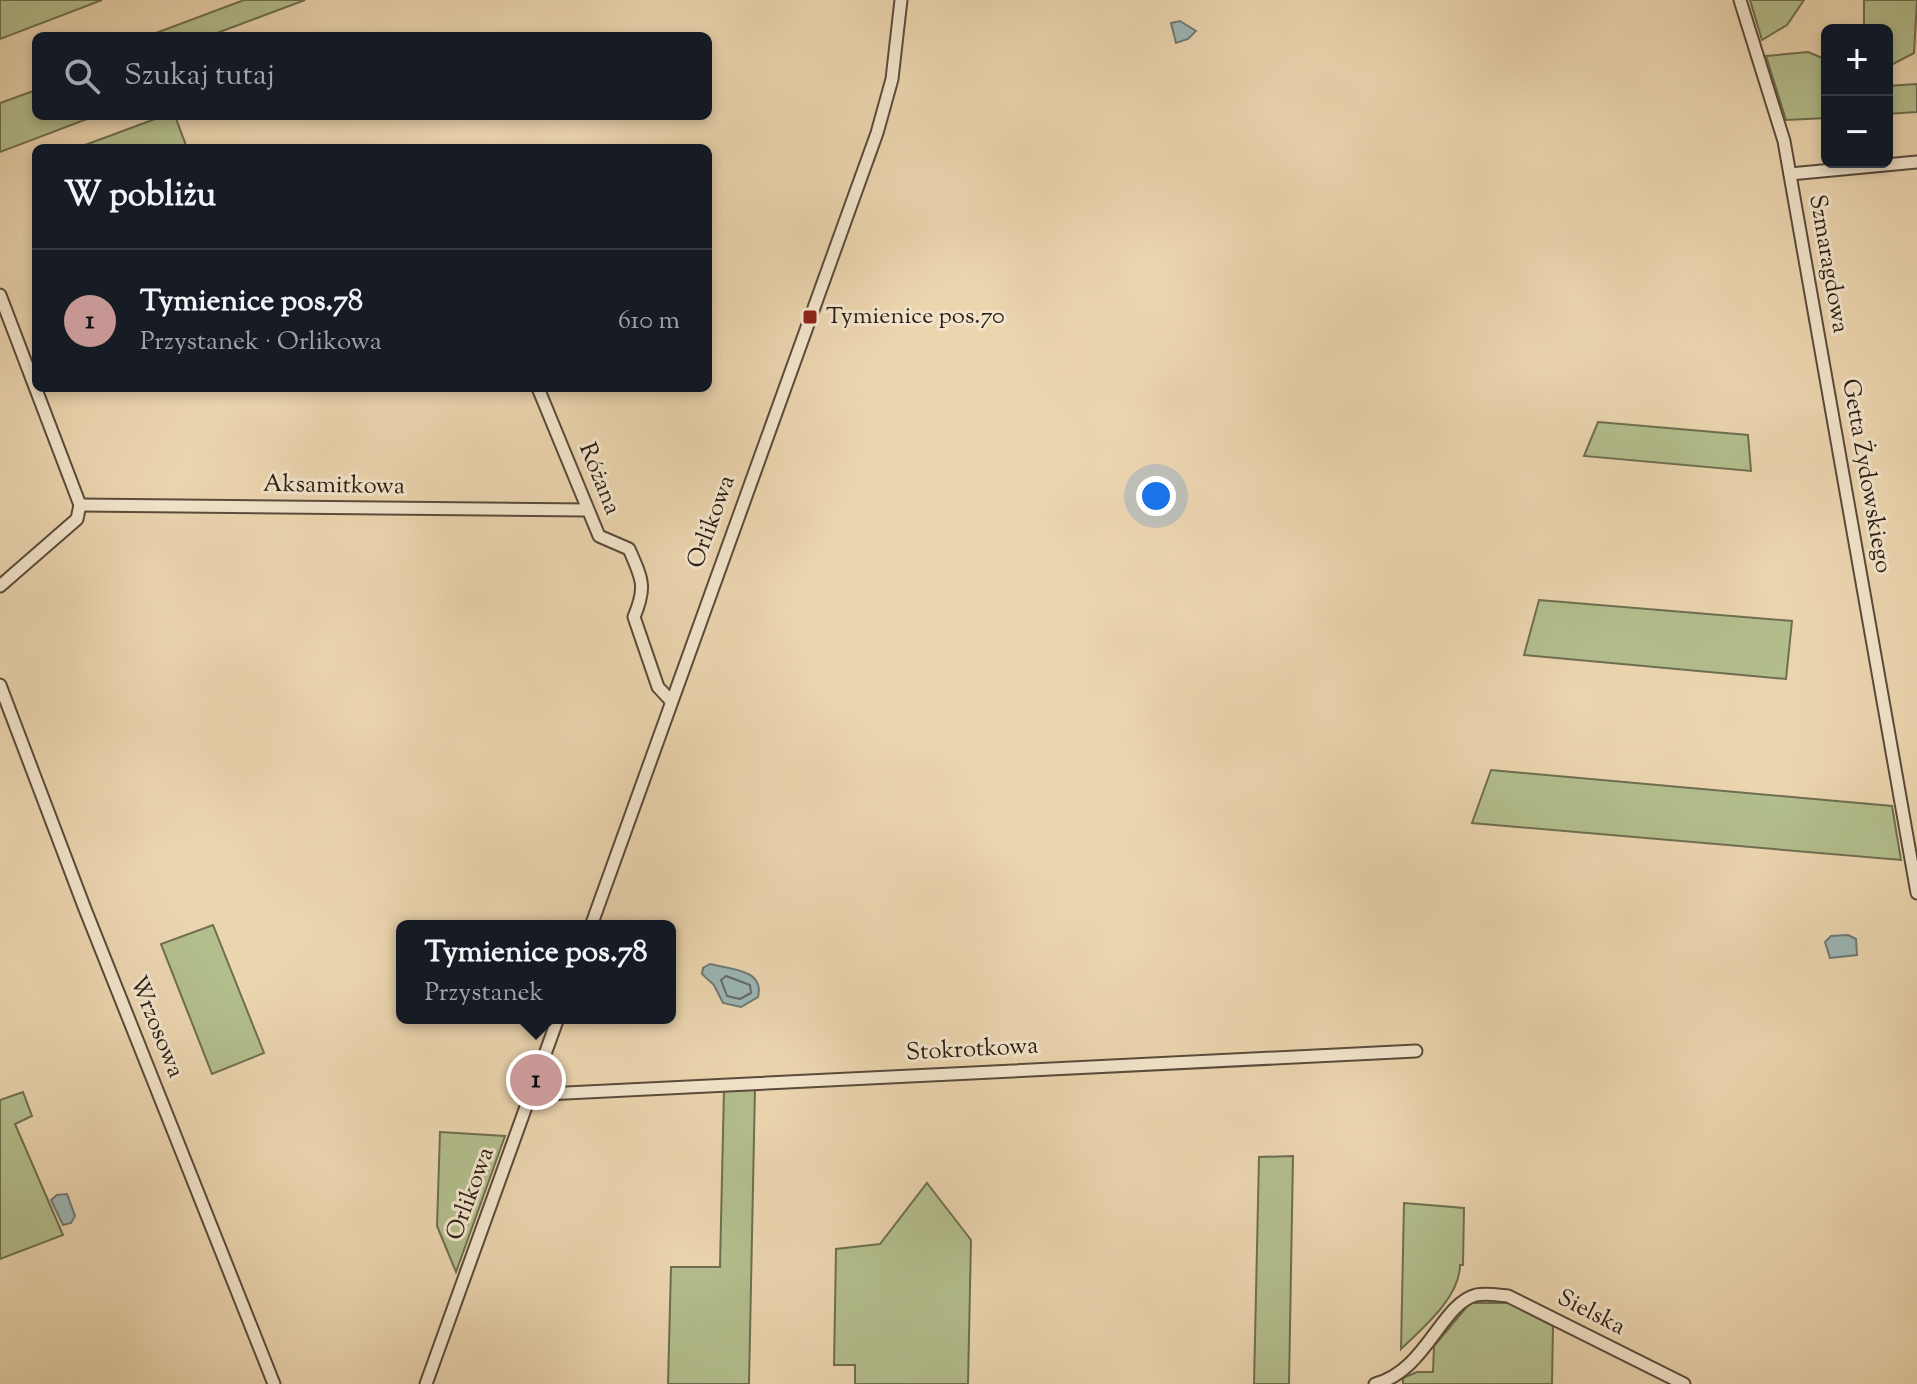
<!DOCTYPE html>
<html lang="pl">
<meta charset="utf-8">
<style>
:root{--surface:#171b24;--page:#20242c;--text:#f1f3f6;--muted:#9ea1a6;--line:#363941;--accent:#c59692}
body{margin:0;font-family:"Sorts Mill Goudy",serif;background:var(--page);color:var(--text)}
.controls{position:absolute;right:24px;top:24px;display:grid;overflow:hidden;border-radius:12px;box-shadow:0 4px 12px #0003}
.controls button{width:72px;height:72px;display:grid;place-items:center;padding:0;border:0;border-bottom:2px solid var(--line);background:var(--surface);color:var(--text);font:40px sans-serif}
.you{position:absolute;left:1156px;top:496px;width:28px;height:28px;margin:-20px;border:6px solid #fff;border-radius:50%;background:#1a73e8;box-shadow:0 0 0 12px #1a73e833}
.badge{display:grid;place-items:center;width:52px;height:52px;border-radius:50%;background:var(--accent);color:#111;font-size:26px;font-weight:700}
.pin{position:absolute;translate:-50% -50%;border:4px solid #fff;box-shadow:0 2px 8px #0006}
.popup{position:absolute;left:396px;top:920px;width:280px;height:104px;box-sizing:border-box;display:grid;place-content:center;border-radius:12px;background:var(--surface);filter:drop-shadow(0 2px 6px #0005);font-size:26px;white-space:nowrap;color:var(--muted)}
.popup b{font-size:30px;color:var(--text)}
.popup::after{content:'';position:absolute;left:50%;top:100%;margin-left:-16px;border:16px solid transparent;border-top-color:var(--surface)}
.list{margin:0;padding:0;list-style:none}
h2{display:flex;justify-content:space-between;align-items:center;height:104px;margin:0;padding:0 32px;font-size:34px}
h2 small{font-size:26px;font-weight:400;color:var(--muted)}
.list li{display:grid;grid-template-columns:52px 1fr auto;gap:24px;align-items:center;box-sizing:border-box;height:144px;padding:0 32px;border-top:2px solid var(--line)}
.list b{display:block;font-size:30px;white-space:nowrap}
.list p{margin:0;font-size:26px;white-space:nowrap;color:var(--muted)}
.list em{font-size:26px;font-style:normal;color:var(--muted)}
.icon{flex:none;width:44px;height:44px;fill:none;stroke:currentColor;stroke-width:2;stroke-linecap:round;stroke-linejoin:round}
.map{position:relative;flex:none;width:1917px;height:1384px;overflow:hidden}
.search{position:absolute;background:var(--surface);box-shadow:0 4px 12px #0003;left:32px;top:32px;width:680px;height:88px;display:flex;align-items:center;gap:20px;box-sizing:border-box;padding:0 28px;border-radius:12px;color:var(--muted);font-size:30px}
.panel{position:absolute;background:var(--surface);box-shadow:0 4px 12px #0003;left:32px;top:144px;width:680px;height:248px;border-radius:12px}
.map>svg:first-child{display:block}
.green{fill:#b3be8d;stroke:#6e6e50;stroke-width:2}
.water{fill:#9cb6b5;stroke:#6e7975;stroke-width:2}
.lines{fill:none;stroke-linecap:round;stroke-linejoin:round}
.shore{stroke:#636a64;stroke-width:2}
.minor-casing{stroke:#5a4b3b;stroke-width:15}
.minor{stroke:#f2e4cb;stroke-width:11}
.poi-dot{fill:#8f2418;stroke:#f2e4cb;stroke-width:3}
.labels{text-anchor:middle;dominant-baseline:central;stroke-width:6;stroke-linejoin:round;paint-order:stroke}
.street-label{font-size:24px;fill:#2a1d14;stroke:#f2e4cb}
.poi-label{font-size:24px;fill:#2a1d14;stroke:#f2e4cb;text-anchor:start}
</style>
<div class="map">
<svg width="1917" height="1384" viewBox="0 0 1917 1384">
<rect width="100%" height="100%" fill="#ebd5af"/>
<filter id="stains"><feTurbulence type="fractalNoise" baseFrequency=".0025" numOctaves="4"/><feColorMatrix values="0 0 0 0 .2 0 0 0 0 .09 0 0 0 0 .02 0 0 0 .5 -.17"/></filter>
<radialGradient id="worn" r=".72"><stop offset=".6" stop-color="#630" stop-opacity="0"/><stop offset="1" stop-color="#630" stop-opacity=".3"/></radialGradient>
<g class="green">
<polygon points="0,0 102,0 0,39"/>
<polygon points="244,0 305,0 209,36 148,36"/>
<polygon points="1750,0 1804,0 1787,25 1762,40"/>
<polygon points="1864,0 1917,0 1914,53 1887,67 1887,30 1864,30"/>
<polygon points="1808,52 1827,60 1827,118 1786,120 1766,56"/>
<polygon points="1917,84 1917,112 1887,114 1887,86"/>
<polygon points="36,90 36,116 95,116 0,152 0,103"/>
<polygon points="163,116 175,116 187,148 77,148"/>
<polygon points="1598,422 1748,435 1751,471 1584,456"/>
<polygon points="1539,600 1792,621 1786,679 1524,655"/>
<polygon points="1491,770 1892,806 1901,860 1472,823"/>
<polygon points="213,925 264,1053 212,1074 161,944"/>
<polygon points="755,1087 749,1384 668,1384 671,1267 720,1267 724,1088"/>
<polygon points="23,1092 32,1116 15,1124 63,1235 0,1259 0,1100"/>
<polygon points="440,1132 505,1136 456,1272 437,1226"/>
<polygon points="1293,1156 1289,1384 1254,1384 1259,1157"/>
<polygon points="927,1183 971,1240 968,1384 855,1384 855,1365 834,1365 836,1249 880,1244"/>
<path d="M 1404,1203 L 1464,1208 L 1463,1265 L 1460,1265 C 1460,1297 1423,1328 1401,1349 Z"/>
<polygon points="1470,1303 1509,1303 1553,1326 1552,1384 1403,1384 1403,1378 1417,1372 1433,1372 1434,1346"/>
</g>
<g class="water">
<polygon points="1180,21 1196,31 1188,39 1176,43 1171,23"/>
<polygon points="1848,935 1856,939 1857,955 1830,958 1825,942 1831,936"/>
<path d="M 710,964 C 729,969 765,969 758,997 L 741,1007 L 723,1003 L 714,985 L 702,974 L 703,968 Z"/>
<polygon points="67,1194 75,1216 71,1223 63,1225 51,1200 57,1195"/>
</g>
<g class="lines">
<polygon class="shore" points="726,976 750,985 751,993 740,999 727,996 721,980"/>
<g class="minor-casing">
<g id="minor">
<polyline points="1740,0 1784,141 1917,893"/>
<polyline points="1790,174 1917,162"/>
<polyline points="0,295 80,505 77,519 0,586"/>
<path d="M 538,388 L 599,536 L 629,549 C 642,579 647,586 634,617 L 658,687 L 671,701"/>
<polyline points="80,505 587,510"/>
<polyline points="0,685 85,909 274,1384"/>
<polyline points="591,926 877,133 892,79 901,0"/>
<polyline points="532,1091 546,1094 1416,1051"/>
<polyline points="426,1384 558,1018"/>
<path d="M 1375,1384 C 1426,1371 1441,1304 1476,1295 C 1486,1293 1498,1295 1508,1296 L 1684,1384"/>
</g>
</g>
<use href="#minor" class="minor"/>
</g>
<rect class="poi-dot" x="802" y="309" width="16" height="16" rx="4"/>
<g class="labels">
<g class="street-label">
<text transform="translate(1828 264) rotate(80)">Szmaragdowa</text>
<text transform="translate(1866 476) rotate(80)">Getta Żydowskiego</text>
<text transform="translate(599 479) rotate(68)">Różana</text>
<text transform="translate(334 486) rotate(1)">Aksamitkowa</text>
<text transform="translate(712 522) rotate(-70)">Orlikowa</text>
<text transform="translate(156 1027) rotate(68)">Wrzosowa</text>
<text transform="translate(972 1050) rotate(-3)">Stokrotkowa</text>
<text transform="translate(471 1194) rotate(-70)">Orlikowa</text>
<text transform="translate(1591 1313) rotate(27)">Sielska</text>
</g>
<g class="poi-label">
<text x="826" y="317">Tymienice pos.70</text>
</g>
</g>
<rect width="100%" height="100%" filter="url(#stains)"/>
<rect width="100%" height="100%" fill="url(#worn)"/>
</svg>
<div class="controls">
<button>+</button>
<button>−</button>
</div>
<div class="you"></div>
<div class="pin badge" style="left:536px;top:1080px">1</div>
<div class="popup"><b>Tymienice pos.78</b>Przystanek</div>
<div class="search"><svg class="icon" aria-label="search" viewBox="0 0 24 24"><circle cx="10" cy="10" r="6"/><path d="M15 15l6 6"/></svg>Szukaj tutaj</div>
<section class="panel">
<h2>W pobliżu<small></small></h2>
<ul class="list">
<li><span class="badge">1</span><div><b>Tymienice pos.78</b><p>Przystanek · Orlikowa</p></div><em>610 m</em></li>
</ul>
</section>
</div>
